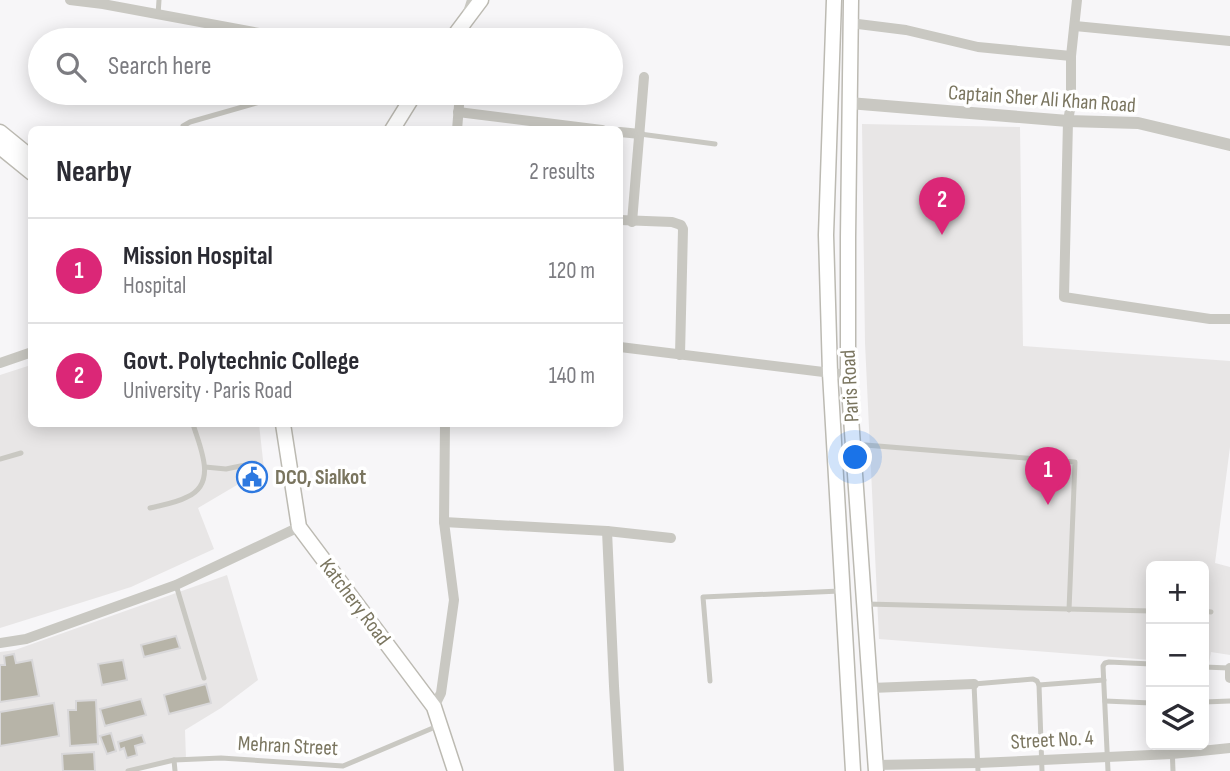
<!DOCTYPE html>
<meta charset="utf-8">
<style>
:root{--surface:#fff;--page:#f2f2f3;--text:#2b2b33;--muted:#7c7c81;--line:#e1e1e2;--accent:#db2777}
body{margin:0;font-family:"Sofia Sans Condensed",sans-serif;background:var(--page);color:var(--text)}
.controls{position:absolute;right:21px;bottom:21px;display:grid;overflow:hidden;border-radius:10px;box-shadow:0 4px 18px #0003}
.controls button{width:63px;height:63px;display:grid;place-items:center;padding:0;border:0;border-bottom:2px solid var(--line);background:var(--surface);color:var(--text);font:35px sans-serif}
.you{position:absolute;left:856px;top:458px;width:24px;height:24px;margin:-18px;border:5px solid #fff;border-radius:50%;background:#1a73e8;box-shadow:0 0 0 10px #1a73e833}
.badge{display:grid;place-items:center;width:46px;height:46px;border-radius:50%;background:var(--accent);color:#fff;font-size:23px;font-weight:700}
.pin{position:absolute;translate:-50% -58px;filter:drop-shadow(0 2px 4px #0008)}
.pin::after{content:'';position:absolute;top:37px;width:24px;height:21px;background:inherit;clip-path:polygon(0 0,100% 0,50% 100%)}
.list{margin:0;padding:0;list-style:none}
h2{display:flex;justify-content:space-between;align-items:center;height:91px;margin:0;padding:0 28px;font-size:30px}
h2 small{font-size:23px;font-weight:400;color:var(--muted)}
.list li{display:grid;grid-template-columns:46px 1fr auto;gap:21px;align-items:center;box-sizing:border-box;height:105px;padding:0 28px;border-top:2px solid var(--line)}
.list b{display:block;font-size:26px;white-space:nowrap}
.list p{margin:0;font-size:23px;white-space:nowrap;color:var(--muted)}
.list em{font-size:23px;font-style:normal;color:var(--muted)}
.icon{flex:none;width:38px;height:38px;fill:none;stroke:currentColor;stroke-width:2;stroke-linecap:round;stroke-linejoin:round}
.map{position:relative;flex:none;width:1230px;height:771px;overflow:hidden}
.search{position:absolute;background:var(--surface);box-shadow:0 4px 18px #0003;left:28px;top:28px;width:595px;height:77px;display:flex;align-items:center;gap:18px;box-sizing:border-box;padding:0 24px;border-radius:38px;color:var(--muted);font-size:26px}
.panel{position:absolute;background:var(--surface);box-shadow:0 4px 18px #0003;left:28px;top:126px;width:595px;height:301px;border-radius:10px}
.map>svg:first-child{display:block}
.built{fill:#e8e6e6}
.building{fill:#b7b4a8;stroke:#d9d8da;stroke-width:2}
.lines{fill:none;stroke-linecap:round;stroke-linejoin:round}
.secondary-casing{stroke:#bcbab2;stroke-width:17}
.service{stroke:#c9c8c2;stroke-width:5}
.minor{stroke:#c9c8c2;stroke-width:10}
.tertiary{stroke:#c9c8c2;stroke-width:12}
.secondary{stroke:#fff;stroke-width:14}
.labels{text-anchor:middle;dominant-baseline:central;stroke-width:7;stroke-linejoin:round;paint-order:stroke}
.street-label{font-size:21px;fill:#7a755f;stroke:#fff}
.poi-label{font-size:21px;font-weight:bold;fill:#7a755f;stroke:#fff;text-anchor:start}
</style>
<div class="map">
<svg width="1230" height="771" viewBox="0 0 1230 771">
<rect width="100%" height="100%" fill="#f7f6f8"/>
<g class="built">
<polygon points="862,124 1020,127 1023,346 1230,361 1230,447 1215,563 1230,567 1230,655 1211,652 1209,664 1204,664 1204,566 1151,566 1151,660 879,639 865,343"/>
<polygon points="31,365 32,424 259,424 264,469 198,508 214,549 131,587 0,628 0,375"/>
<polygon points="227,575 258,680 221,708 185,730 186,759 128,771 0,771 0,652 15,650"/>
</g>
<g class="building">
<polygon points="176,636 180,648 144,657 141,645"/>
<polygon points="14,654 16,663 32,660 39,696 0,702 0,665 5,665 4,656"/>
<polygon points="123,660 127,680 102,685 98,664"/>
<polygon points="206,684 211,703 169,714 164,695"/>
<polygon points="141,699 146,715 105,726 100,709"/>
<polygon points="96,700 98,744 70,746 68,710 76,710 76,701"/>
<polygon points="54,703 59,736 0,746 0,712"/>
<polygon points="111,733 116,751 107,754 100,736"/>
<polygon points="142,735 145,743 135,746 137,755 127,758 124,748 120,750 118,742"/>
<polygon points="94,752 95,771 63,771 62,754"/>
</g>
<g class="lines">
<g class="secondary-casing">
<g id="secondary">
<polyline points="834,0 826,235 830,373 853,771"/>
<polyline points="851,0 848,237 848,375 876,771"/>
<polyline points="451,40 481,0"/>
<polyline points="392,130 415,93"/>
<polyline points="0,132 32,158"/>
<polyline points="0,147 32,173"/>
<polyline points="283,424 299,527 434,707 455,771"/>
</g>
</g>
<g class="service">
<polyline points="158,15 159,0"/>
<polyline points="184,130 183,126 190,122 291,93"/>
<polyline points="640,134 715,144"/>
<polyline points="853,444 1075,462 1069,610"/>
<polyline points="0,459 21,453"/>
<polyline points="205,467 226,469 255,463"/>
<path d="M 150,508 C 162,505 176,503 187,497 C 218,483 200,448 193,424"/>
<polyline points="176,585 204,678"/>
<polyline points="866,604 1151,611"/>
<polyline points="1204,611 1211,612"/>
<polyline points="1204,667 1229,668"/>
<polyline points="710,681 703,597 840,591"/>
<polyline points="1039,685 1104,680"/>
<polyline points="1105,701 1151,703"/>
<polyline points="1204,702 1230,701"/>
<polyline points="1172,745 1173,771"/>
<polyline points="174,760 175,771"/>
<polyline points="128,771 174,760 221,758 343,766 440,725"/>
<polyline points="978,771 974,684 1033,679 1037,681 1039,685 1042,771"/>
<polyline points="1108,771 1103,666 1105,663 1109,662 1151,664"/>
</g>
<g class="minor">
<polyline points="70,0 103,4 297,40"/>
<polyline points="1077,0 1071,56 1071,104 1068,121 1064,297 1210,319 1230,319"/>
<polyline points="850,23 906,30 978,47 1071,56"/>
<polyline points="1075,26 1230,41"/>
<polyline points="464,40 465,22 472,0"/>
<polyline points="458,112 602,130"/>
<polyline points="457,130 460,93"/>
<polyline points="620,132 640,134"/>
<polyline points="620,220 672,222 681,225 683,229 680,355"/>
<polyline points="632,222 644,77"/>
<polyline points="620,347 848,375"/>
<polyline points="0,363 32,352"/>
<polyline points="444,522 607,531 671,538"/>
<polyline points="607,531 614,686 619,771"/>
<polyline points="0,643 26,639 176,585 299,527"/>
<polyline points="1230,668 1230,678"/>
<polyline points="871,688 974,684"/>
<polyline points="434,707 441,693 454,600 444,522 445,424"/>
<polyline points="876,765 978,763 1172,754 1230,748"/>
</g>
<polyline class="tertiary" points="849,103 1068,121 1138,123 1230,145"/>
<use href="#secondary" class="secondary"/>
</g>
<defs>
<g id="civic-ring" transform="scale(1.575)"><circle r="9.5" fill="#fff" stroke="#2e79e0" stroke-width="1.5"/><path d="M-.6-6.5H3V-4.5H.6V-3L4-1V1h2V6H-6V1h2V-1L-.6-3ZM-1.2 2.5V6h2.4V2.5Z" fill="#2e79e0"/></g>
</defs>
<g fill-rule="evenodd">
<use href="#civic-ring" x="252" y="477"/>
</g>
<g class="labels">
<g class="street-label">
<text transform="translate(1042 99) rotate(4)">Captain Sher Ali Khan Road</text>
<text transform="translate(850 386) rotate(-93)">Paris Road</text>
<text transform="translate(355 602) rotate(53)">Katchery Road</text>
<text transform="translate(1052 740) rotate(-3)">Street No. 4</text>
<text transform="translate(288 746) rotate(3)">Mehran Street</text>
</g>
<g class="poi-label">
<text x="275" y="477">DCO, Sialkot</text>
</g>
</g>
</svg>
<div class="controls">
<button>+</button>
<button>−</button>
<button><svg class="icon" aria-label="layers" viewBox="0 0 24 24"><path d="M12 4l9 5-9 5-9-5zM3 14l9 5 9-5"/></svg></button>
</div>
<div class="you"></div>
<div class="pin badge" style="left:1048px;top:505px">1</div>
<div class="pin badge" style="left:942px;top:235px">2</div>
<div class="search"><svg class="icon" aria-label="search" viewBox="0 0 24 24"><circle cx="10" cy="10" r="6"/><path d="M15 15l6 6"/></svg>Search here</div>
<section class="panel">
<h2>Nearby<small>2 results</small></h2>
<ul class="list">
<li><span class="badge">1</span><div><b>Mission Hospital</b><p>Hospital</p></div><em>120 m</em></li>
<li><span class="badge">2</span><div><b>Govt. Polytechnic College</b><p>University · Paris Road</p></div><em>140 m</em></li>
</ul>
</section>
</div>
